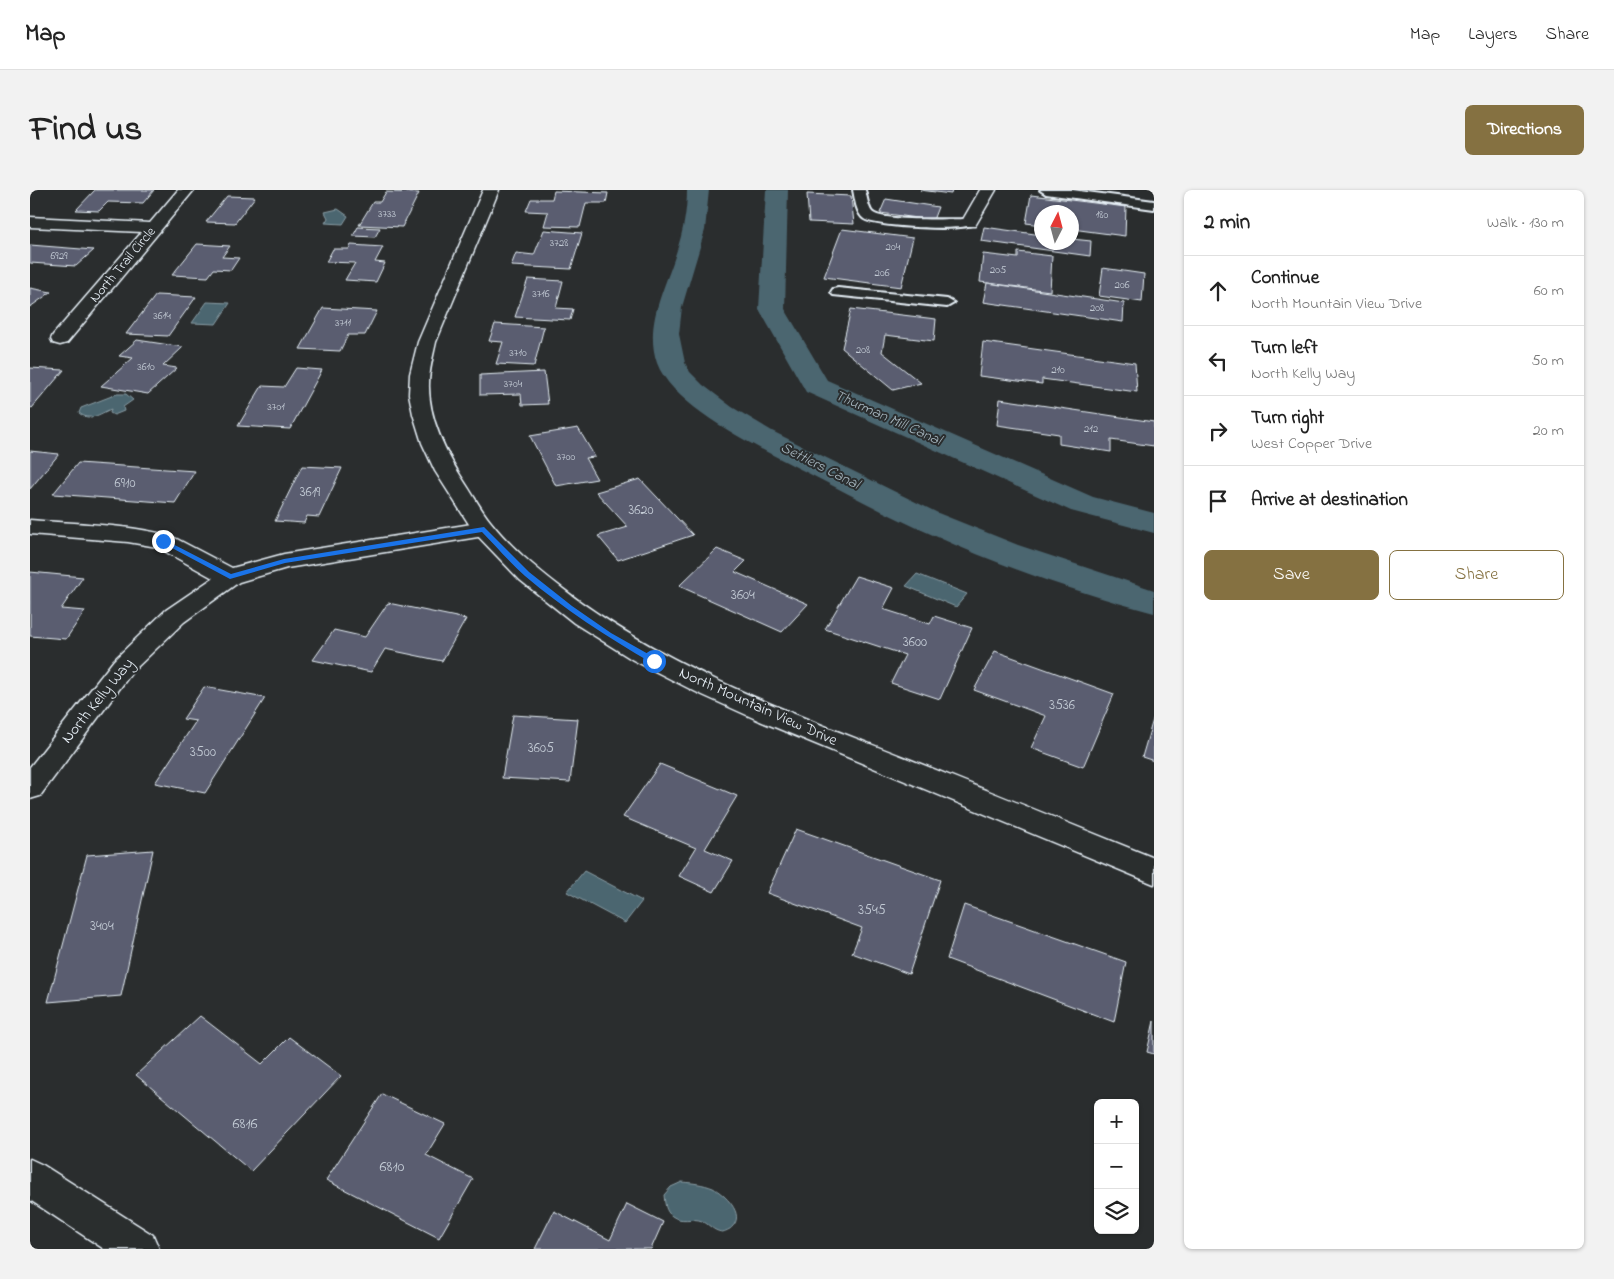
<!DOCTYPE html>
<meta charset="utf-8">
<style>
:root{--surface:#fff;--page:#f2f2f2;--text:#222;--muted:#767676;--line:#e0e0e0;--accent:#857141}
body{margin:0;font-family:"Indie Flower",sans-serif;background:var(--page);color:var(--text)}
.controls{position:absolute;right:15px;bottom:15px;display:grid;overflow:hidden;border-radius:8px;box-shadow:0 1px 4px #0004}
.controls button{width:45px;height:45px;display:grid;place-items:center;padding:0;border:0;border-bottom:1px solid var(--line);background:var(--surface);color:var(--text);font:25px sans-serif}
.compass{position:absolute;left:1004px;top:15px;width:45px;height:45px;border-radius:50%;background:var(--surface);box-shadow:0 1px 4px #0004;rotate:6deg}
.stop{position:absolute;width:15px;height:15px;margin:-11px;border:4px solid #1a73e8;border-radius:50%;background:#fff}
.stop.end{background:#1a73e8;border-color:#fff;box-shadow:0 1px 5px #0008}
.list{margin:0;padding:0;list-style:none}
h2{display:flex;justify-content:space-between;align-items:center;height:65px;margin:0;padding:0 20px;font-size:21px}
h2 small{font-size:16px;font-weight:400;color:var(--muted)}
.list li{display:grid;grid-template-columns:32px 1fr auto;gap:15px;align-items:center;box-sizing:border-box;height:70px;padding:0 20px;border-top:1px solid var(--line)}
.list b{display:block;font-size:19px;white-space:nowrap}
.list p{margin:0;font-size:16px;white-space:nowrap;color:var(--muted)}
.list em{font-size:16px;font-style:normal;color:var(--muted)}
.actions{display:flex;gap:10px;padding:15px 20px}
.actions a{flex:1;padding:11px 0;border:1px solid var(--accent);border-radius:8px;text-align:center;font-size:18px;color:var(--accent)}
.actions .main{background:var(--accent);color:#fff}
.icon{flex:none;width:28px;height:28px;fill:none;stroke:currentColor;stroke-width:2;stroke-linecap:round;stroke-linejoin:round}
.map{position:relative;flex:none;width:1124px;height:1059px;overflow:hidden;border-radius:8px}
header{display:flex;align-items:center;gap:30px;box-sizing:border-box;height:70px;padding:0 25px;background:var(--surface);border-bottom:1px solid var(--line)}
header strong{font-size:24px}
nav{display:flex;gap:28px;margin-inline-start:auto;font-size:18px}
.intro{display:flex;align-items:center;justify-content:space-between;box-sizing:border-box;height:120px;padding:0 30px}
h1{margin:0;font-size:35px}
.button{padding:12px 22px;border-radius:8px;background:var(--accent);color:#fff;font-size:18px;font-weight:700}
main{display:flex;gap:30px;padding:0 30px}
aside{flex:1;background:var(--surface);border-radius:8px;box-shadow:0 1px 4px #0004}
.map>svg:first-child{display:block}
.water{fill:#4b6670;stroke:#8a9ea6}
.lines{fill:none;stroke-linecap:round;stroke-linejoin:round}
.canal{fill:#4b6670;fill-rule:evenodd}
.building{fill:#5a5d6f;stroke:#e8f1f8}
.lane-casing{stroke:#e8f1f8;stroke-width:4}
.street-casing{stroke:#e8f1f8;stroke-width:3}
.secondary-casing{stroke:#e8f1f8;stroke-width:3}
.lane{fill:#2a2d2e;fill-rule:evenodd}
.street{fill:#2a2d2e;fill-rule:evenodd}
.secondary{fill:#2a2d2e;fill-rule:evenodd}
.route{fill:#1a73e8}
.labels{text-anchor:middle;dominant-baseline:central;stroke-width:4;stroke-linejoin:round;paint-order:stroke}
.far-number-label{font-size:11px;fill:#c4ccd6}
.far-street-label{font-size:14px;fill:#e8f1f8;stroke:#2a2d2e}
.number-label{font-size:14px;fill:#c4ccd6}
.far-water-label{font-size:15px;font-style:italic;fill:#a9b9c2;stroke:#2a2d2e}
.street-label{font-size:16px;fill:#e8f1f8;stroke:#2a2d2e}
.near-number-label{font-size:16px;fill:#c4ccd6}
</style>
<header>
<strong>Map</strong>
<nav><a>Map</a><a>Layers</a><a>Share</a></nav>
</header>
<div class="intro"><h1>Find us</h1><a class="button">Directions</a></div>
<main>
<div class="map">
<svg width="1124" height="1059" viewBox="0 0 1124 1059">
<rect width="100%" height="100%" fill="#2a2d2e"/>
<filter id="ink" filterUnits="userSpaceOnUse"><feTurbulence type="fractalNoise" baseFrequency=".02" numOctaves="2"/><feDisplacementMap in="SourceGraphic" scale="10" xChannelSelector="R" yChannelSelector="G"/><feConvolveMatrix kernelMatrix="1 2 1 2 8 2 1 2 1" color-interpolation-filters="sRGB"/></filter>
<g filter="url(#ink)">
<g class="water">
<polygon points="308,19 318,26 313,34 295,33 298,28 295,22"/>
<polygon points="177,112 200,113 186,134 162,133"/>
<path d="M 87,204 L 96,204 L 103,210 L 93,217 L 94,221 L 84,225 L 80,223 L 81,219 C 69,224 60,232 49,223 L 51,218 Z"/>
<polygon points="887,384 937,404 926,417 876,396"/>
<polygon points="554,681 612,711 595,733 537,702"/>
<path d="M 652,992 C 663,993 673,994 683,998 C 694,1004 716,1024 702,1037 C 701,1039 694,1042 692,1042 C 683,1041 679,1034 672,1031 C 662,1027 651,1033 642,1026 C 635,1021 635,1013 634,1005 L 641,997 Z"/>
</g>
<g class="lines">
<g class="canal">
<path d="M 657,0 L 679,0 L 675,40 L 652,117 L 649,144 L 655,173 L 660,182 L 673,195 L 702,217 L 742,241 L 908,323 L 988,355 L 1124,400 L 1124,423 C 1049,403 973,377 903,345 C 859,326 817,303 774,281 C 732,259 644,219 627,173 C 614,134 635,99 646,63 C 653,43 657,21 657,0 Z"/>
<polygon points="736,0 758,0 755,119 797,190 1063,307 1124,323 1124,343 1041,321 776,202 729,119"/>
</g>
</g>
<g class="building">
<polygon points="65,0 124,0 113,13 78,12 69,21 46,20"/>
<polygon points="890,0 922,0 921,4"/>
<polygon points="524,1 578,3 576,13 556,13 550,37 514,36 518,22 496,21 501,9 522,9"/>
<polygon points="356,2 389,3 372,37 329,35 343,12 350,12"/>
<polygon points="777,4 821,6 824,34 779,32"/>
<polygon points="1001,5 1096,17 1095,46 1042,39 1042,22 1012,22 1012,35 996,33"/>
<polygon points="197,6 225,7 205,33 176,32"/>
<polygon points="856,9 908,17 903,30 850,23"/>
<polygon points="328,37 350,38 345,47 323,46"/>
<polygon points="954,37 1012,45 1012,52 1042,52 1042,49 1061,51 1060,66 951,51"/>
<polygon points="812,39 883,48 871,97 794,87"/>
<polygon points="514,40 552,43 541,79 481,76 486,63 504,65"/>
<polygon points="167,54 200,56 192,67 209,68 201,80 184,79 178,87 142,85"/>
<polygon points="0,55 64,60 46,76 0,73"/>
<polygon points="321,55 353,57 345,72 355,73 346,92 315,90 325,73 296,72 303,59 319,59"/>
<polygon points="988,62 1022,66 1020,101 950,92 953,64 988,68"/>
<polygon points="1073,78 1114,84 1112,112 1069,106"/>
<polygon points="498,89 533,91 526,118 543,119 540,130 485,127"/>
<polygon points="957,93 1094,113 1093,132 953,112"/>
<polygon points="0,98 21,102 0,117"/>
<polygon points="126,105 166,107 138,146 96,144"/>
<polygon points="293,118 347,121 335,145 318,145 310,161 270,159"/>
<polygon points="821,119 906,129 904,151 855,145 852,162 891,193 863,200 812,158"/>
<polygon points="465,134 514,137 504,176 466,174 473,152 459,151"/>
<polygon points="107,150 153,157 133,176 147,178 118,204 71,196 103,168 89,166"/>
<polygon points="953,152 1105,173 1107,202 1012,189 1012,194 949,186"/>
<polygon points="0,178 34,180 2,218 0,217"/>
<polygon points="266,178 292,180 260,239 208,236 232,196 254,197"/>
<polygon points="514,182 518,214 492,215 491,204 450,205 450,185"/>
<polygon points="970,209 1124,232 1124,256 1081,250 1081,262 1029,254 1029,244 967,235"/>
<polygon points="548,238 565,267 555,268 567,289 526,296 500,246"/>
<polygon points="0,261 29,264 0,299"/>
<polygon points="48,273 165,281 145,313 23,304"/>
<polygon points="272,276 312,278 289,327 277,326 274,333 245,331"/>
<polygon points="610,289 663,345 588,370 568,346 598,337 566,302"/>
<polygon points="687,359 716,371 705,382 778,414 752,442 649,396"/>
<polygon points="0,382 53,387 31,419 55,421 36,449 0,446"/>
<polygon points="826,386 864,398 853,419 900,434 904,426 942,438 910,509 861,493 875,465 795,439"/>
<polygon points="358,413 436,429 412,471 355,459 341,482 283,470 304,440 335,447"/>
<polygon points="965,461 1084,504 1053,577 1001,558 1016,526 944,500"/>
<polygon points="174,497 235,508 175,603 125,593 166,531 153,529"/>
<polygon points="483,525 548,529 540,592 472,588"/>
<polygon points="1124,526 1124,571 1112,567"/>
<polygon points="630,574 707,606 675,659 703,671 684,702 649,686 666,658 593,627"/>
<polygon points="766,639 910,690 879,784 822,763 832,738 737,703"/>
<polygon points="123,660 91,806 18,812 57,665"/>
<polygon points="934,715 1096,772 1084,832 917,769"/>
<polygon points="170,826 232,874 259,847 311,886 221,981 106,885"/>
<polygon points="1124,831 1124,864 1117,862"/>
<polygon points="352,904 415,934 396,965 443,989 409,1048 296,990"/>
<polygon points="597,1014 633,1032 621,1059 505,1059 524,1021 580,1050"/>
</g>
<g class="lines">
<g class="lane-casing">
<g id="lane">
<path d="M 823,0 L 835,0 C 837,7 838,17 842,22 C 850,32 924,29 939,29 L 945,33 C 938,42 845,37 834,29 C 826,23 825,9 823,0 Z"/>
<polygon points="1010,0 1042,0 1124,11 1124,19 1016,4"/>
<polygon points="808,98 917,109 924,113 917,117 803,105 801,102 803,99"/>
</g>
</g>
<g class="street-casing">
<g id="street">
<polygon points="148,0 164,0 37,153 30,155 23,153 21,149 23,145 112,42 0,37 0,27 120,33"/>
<polygon points="950,0 966,0 945,36 933,36 931,33"/>
<path d="M 0,330 C 47,334 96,334 141,346 L 202,378 L 254,364 L 454,332 L 462,334 L 466,339 L 462,344 L 454,346 L 257,378 L 209,392 L 154,432 L 102,482 L 10,606 L 0,609 L 0,577 L 84,470 L 136,420 L 183,388 L 127,357 L 98,352 L 0,344 Z"/>
<polygon points="0,969 13,975 123,1045 129,1059 74,1059 0,1010"/>
</g>
</g>
<g class="secondary-casing">
<path id="secondary" d="M 453,0 L 469,0 L 406,152 C 403,166 399,180 399,194 C 398,231 419,269 439,299 C 446,310 452,321 460,331 C 480,357 507,379 533,399 C 636,478 761,523 881,570 C 962,602 1043,635 1124,668 L 1124,694 L 730,531 L 666,502 L 603,470 L 544,433 L 490,390 L 444,342 L 405,281 L 392,253 L 383,224 L 379,204 L 380,184 L 388,152 Z"/>
</g>
<use href="#lane" class="lane"/>
<use href="#street" class="street"/>
<use href="#secondary" class="secondary"/>
</g>
</g>
<path class="route" d="M 454,337 L 499,382 L 542,416 L 581,443 L 627,469 L 627,473 L 622,473 C 577,447 534,419 495,386 C 480,373 466,356 452,342 L 255,373 L 200,389 L 129,351 L 135,350 L 201,384 L 254,369 Z"/>
<g class="labels">
<g class="far-number-label">
<text x="357" y="24">3733</text>
<text x="1072" y="25">180</text>
<text x="529" y="53">3728</text>
<text x="863" y="57">204</text>
<text x="29" y="66">6929</text>
<text x="968" y="80">205</text>
<text x="852" y="83">206</text>
<text x="1092" y="95">206</text>
<text x="511" y="104">3716</text>
<text x="1067" y="118">208</text>
<text x="132" y="126">3614</text>
<text x="313" y="133">3711</text>
<text x="833" y="160">208</text>
<text x="488" y="163">3710</text>
<text x="116" y="177">3610</text>
<text x="1028" y="180">210</text>
<text x="483" y="194">3704</text>
<text x="246" y="217">3701</text>
<text x="1061" y="239">212</text>
<text x="536" y="267">3700</text>
</g>
<g class="far-street-label">
<text transform="translate(93 75) rotate(-50)">North Trail Circle</text>
</g>
<g class="number-label">
<text x="95" y="293">6910</text>
<text x="280" y="302">3619</text>
<text x="611" y="320">3620</text>
<text x="713" y="405">3604</text>
<text x="885" y="452">3600</text>
<text x="1032" y="515">3536</text>
<text x="511" y="558">3605</text>
<text x="173" y="562">3500</text>
<text x="842" y="720">3545</text>
<text x="72" y="736">3404</text>
</g>
<g class="far-water-label">
<text transform="translate(858 228) rotate(24)">Thurman Mill Canal</text>
<text transform="translate(790 276) rotate(27)">Settlers Canal</text>
</g>
<g class="street-label">
<text transform="translate(68 511) rotate(-51)">North Kelly Way</text>
<text transform="translate(728 517) rotate(24)">North Mountain View Drive</text>
</g>
<g class="near-number-label">
<text x="215" y="934">6816</text>
<text x="362" y="977">6810</text>
</g>
</g>
</svg>
<div class="controls">
<button>+</button>
<button>−</button>
<button><svg class="icon" aria-label="layers" viewBox="0 0 24 24"><path d="M12 4l9 5-9 5-9-5zM3 14l9 5 9-5"/></svg></button>
</div>
<svg class="compass" viewBox="-18 -18 36 36"><path d="M0-13l5 13h-10z" fill="#e53935"/><path d="M0 13l5-13h-10z" fill="#767676"/></svg>
<div class="stop" style="left:624px;top:471px"></div>
<div class="stop end" style="left:133px;top:351px"></div>
</div>
<aside>
<h2>2 min<small>Walk · 130 m</small></h2>
<ul class="list">
<li><svg class="icon" aria-label="ahead" viewBox="0 0 24 24"><path d="M12 20V5M6 11l6-6 6 6"/></svg><div><b>Continue</b><p>North Mountain View Drive</p></div><em>60 m</em></li>
<li><svg class="icon" aria-label="left" viewBox="0 0 24 24"><path d="M17 20v-9H6M10 6l-5 5 5 5"/></svg><div><b>Turn left</b><p>North Kelly Way</p></div><em>50 m</em></li>
<li><svg class="icon" aria-label="right" viewBox="0 0 24 24"><path d="M7 20v-9h11M14 6l5 5-5 5"/></svg><div><b>Turn right</b><p>West Copper Drive</p></div><em>20 m</em></li>
<li><svg class="icon" aria-label="arrive" viewBox="0 0 24 24"><path d="M6 21V4h12l-3 4 3 4H6"/></svg><div><b>Arrive at destination</b></div></li>
</ul>
<div class="actions"><a class="main">Save</a><a>Share</a></div>
</aside>
</main>
